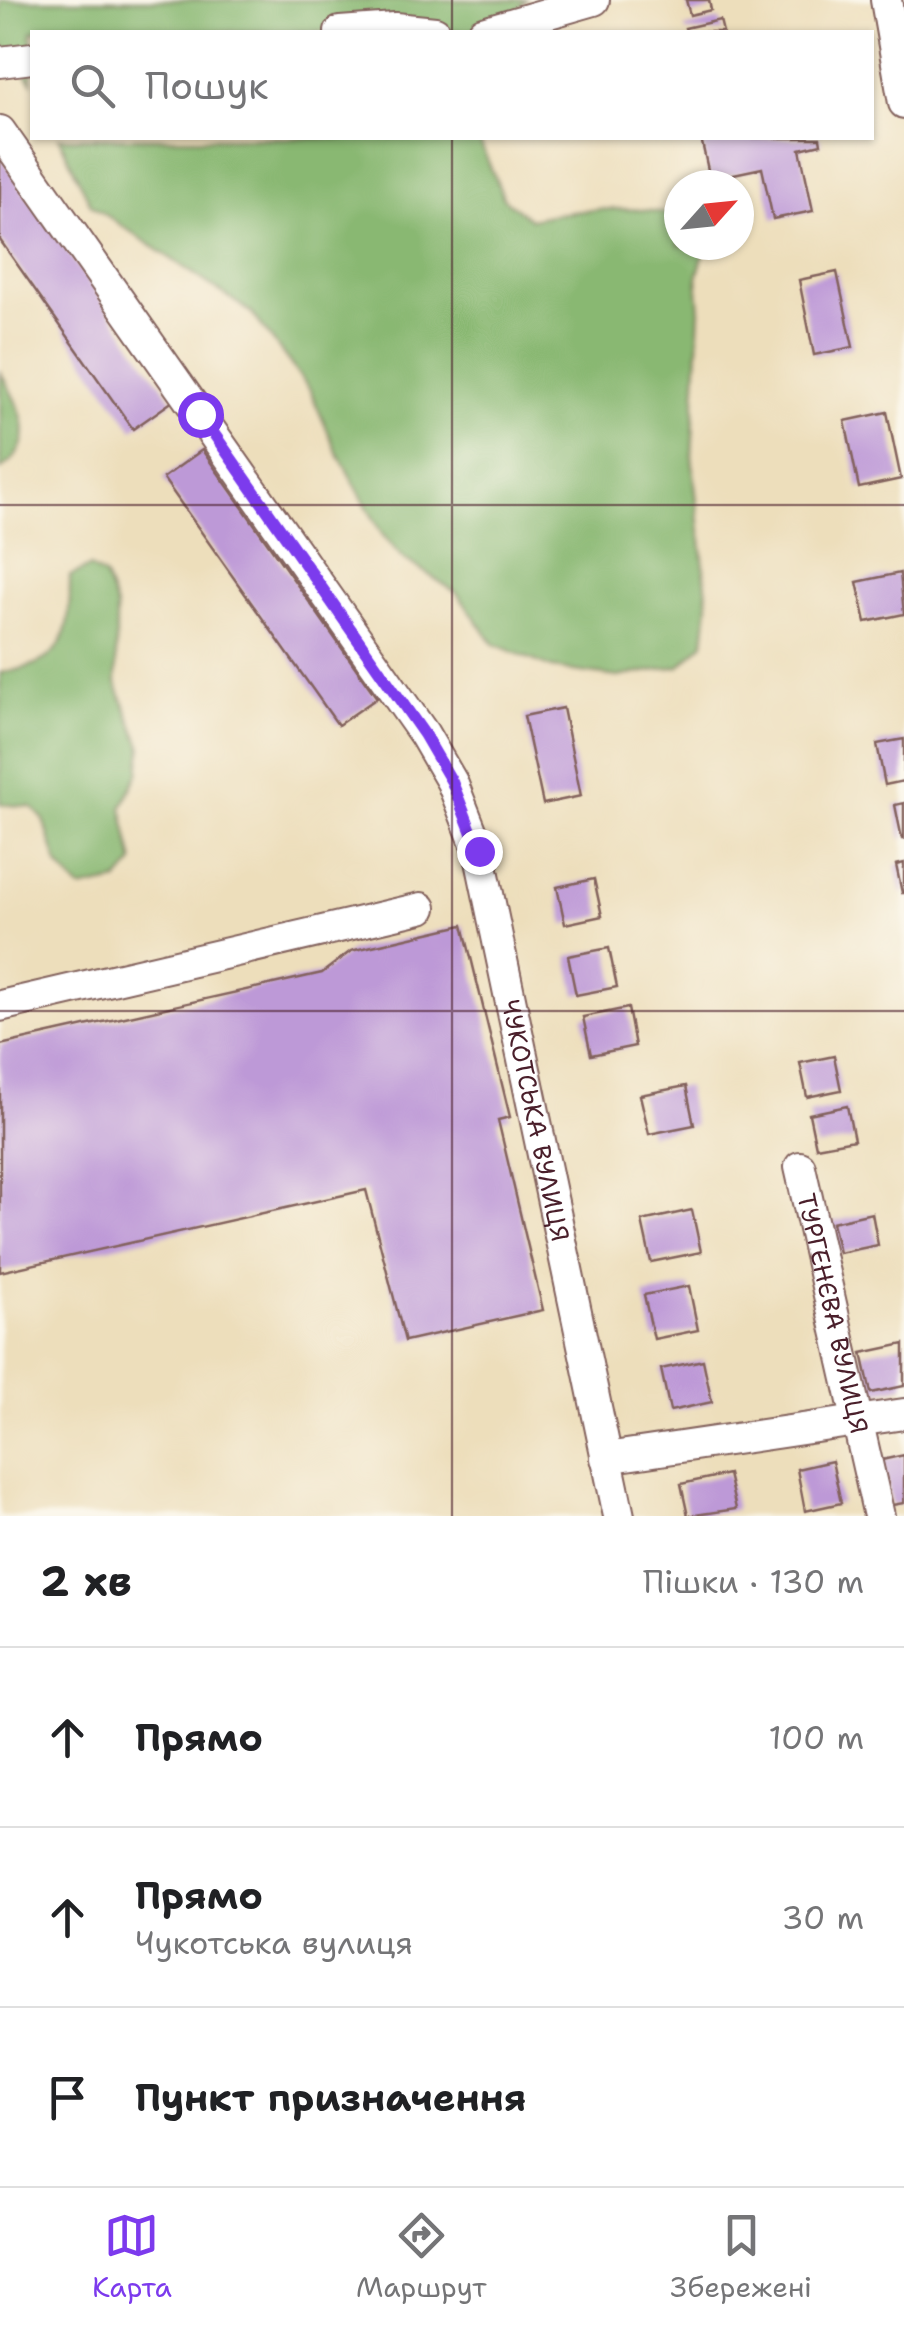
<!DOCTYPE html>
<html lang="uk">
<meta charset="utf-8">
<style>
:root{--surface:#fff;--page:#f6f6f6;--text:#202124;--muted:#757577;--line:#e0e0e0;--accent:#7c3aed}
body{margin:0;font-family:"Shantell Sans",sans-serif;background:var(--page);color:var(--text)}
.compass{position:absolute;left:664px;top:170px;width:90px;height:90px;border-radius:50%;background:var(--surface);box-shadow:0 2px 8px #0004;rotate:63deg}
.stop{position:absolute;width:30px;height:30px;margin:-22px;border:8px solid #7c3aed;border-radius:50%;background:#fff}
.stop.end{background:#7c3aed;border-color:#fff;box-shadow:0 2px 10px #0008}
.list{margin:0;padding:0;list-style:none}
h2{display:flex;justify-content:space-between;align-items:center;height:130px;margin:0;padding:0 40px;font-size:42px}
h2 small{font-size:32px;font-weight:400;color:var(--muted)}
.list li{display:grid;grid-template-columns:65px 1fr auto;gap:30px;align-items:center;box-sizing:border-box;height:180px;padding:0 40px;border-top:2px solid var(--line)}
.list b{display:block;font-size:38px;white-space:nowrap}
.list p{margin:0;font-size:32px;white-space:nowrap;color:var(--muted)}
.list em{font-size:32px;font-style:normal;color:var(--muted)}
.icon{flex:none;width:55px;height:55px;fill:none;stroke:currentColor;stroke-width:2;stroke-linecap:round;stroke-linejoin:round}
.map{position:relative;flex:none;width:904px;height:1516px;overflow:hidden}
.search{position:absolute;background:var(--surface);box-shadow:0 2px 8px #0004;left:30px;right:30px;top:30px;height:110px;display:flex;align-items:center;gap:25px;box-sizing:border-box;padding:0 35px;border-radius:0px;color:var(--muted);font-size:38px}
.sheet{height:670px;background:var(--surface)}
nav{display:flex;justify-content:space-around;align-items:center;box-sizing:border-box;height:140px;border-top:2px solid var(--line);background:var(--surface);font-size:28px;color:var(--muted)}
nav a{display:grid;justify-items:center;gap:5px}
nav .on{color:var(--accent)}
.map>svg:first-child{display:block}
.forest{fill:#89b872;stroke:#6a6c4e;stroke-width:2.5}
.building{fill:#bd99d7}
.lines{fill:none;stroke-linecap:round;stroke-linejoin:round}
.minor-casing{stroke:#83625d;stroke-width:34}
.minor{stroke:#fff;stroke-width:30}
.route{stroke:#7c3aed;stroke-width:12}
.grid{fill:none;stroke:#4a1f2b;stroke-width:2.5;stroke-opacity:0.55}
.labels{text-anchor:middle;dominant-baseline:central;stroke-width:8;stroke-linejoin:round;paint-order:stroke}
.street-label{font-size:25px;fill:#4a1f2b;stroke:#fbf7ec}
</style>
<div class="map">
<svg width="904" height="1516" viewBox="0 0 904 1516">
<rect width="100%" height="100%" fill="#fbf7ec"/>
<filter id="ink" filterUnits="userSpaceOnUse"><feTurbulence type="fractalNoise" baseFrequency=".01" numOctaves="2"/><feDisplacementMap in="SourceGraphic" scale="20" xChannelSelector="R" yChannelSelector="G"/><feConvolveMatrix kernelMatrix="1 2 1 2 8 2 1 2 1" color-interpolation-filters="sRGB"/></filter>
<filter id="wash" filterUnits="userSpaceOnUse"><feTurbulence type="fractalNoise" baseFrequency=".0048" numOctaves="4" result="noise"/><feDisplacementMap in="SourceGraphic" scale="40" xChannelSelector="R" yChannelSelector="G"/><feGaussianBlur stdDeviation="2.25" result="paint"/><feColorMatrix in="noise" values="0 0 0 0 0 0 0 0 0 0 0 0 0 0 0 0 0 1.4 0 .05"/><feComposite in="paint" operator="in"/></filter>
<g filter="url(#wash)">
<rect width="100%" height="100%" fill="#eddebb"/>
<g class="forest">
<polygon points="0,0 526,0 496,32 32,32 32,82 0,42"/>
<path d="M 59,138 L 478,138 L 504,199 L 530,219 C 576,209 633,204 679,216 L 679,245 L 706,245 L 697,278 L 700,311 L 692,456 L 708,605 L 704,643 L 680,666 L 618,677 L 552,668 L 494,644 L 457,593 L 403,558 L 382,534 L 336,450 L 310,390 L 252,313 L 91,205 Z"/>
<path d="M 0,372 C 20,407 42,442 0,470 Z"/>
<path d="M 90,567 L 105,577 L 116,607 L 116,683 L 142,748 L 139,772 L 122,808 L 134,863 L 118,881 L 80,889 L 58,865 L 44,820 L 32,807 L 0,804 L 0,673 C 68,664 70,634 70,576 Z"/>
</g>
<g id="blocks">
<g class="building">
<polygon points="686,0 709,0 711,10 690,15"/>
<polygon points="720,20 723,32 686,32 685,28"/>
<polygon points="701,138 820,138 821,144 800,149 813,211 773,219 762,168 710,179"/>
<polygon points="0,157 173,401 133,429 0,240"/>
<polygon points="837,272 853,347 814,355 799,280"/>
<polygon points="887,412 901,479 859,488 845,421"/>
<polygon points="202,450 377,698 338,725 163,478"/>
<polygon points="900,573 904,614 866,622 857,582"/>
<polygon points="563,708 581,796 543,804 524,716"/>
<polygon points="904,739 904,781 885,785 877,744"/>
<polygon points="904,803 904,839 902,839 895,805"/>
<polygon points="904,863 904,893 902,893 896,865"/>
<polygon points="594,879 602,916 565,924 557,887"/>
<polygon points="463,925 510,1117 498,1120 543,1310 405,1341 366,1190 0,1272 0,1045 322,973 351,951"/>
<polygon points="609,948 617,987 576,995 568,956"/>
<polygon points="628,1008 635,1046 591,1055 583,1017"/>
<polygon points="834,1056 841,1090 807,1097 800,1063"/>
<polygon points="686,1086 694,1125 649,1134 640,1095"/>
<polygon points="847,1106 854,1140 816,1147 809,1114"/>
<polygon points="692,1210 701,1252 651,1262 642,1221"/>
<polygon points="872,1213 878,1245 839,1253 832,1222"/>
<polygon points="689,1286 698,1330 654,1339 644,1295"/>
<polygon points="904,1344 904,1386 871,1393 862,1353"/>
<polygon points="703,1360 712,1402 670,1411 661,1369"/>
<polygon points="904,1455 904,1503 892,1505 882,1460"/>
<polygon points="832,1461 841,1503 805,1511 797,1469"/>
<polygon points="728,1474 736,1509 688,1516 681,1484"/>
</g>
</g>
</g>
<g filter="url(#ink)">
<use href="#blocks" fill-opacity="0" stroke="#83625d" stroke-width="2.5"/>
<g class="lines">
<g class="minor-casing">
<g id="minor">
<polyline points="886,0 904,103"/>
<polyline points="340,32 395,28 435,32"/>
<polyline points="483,32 594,0"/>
<polyline points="0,62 32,58"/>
<path id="s1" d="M 0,131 L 424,734 L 452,782 L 479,851 L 619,1516"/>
<polyline points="0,1006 421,908"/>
<path id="s2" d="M 800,1167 L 879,1516"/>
<polyline points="606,1458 904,1414"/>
</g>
</g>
<use href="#minor" class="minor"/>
</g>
</g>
<g class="lines" filter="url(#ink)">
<polyline class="route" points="200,414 424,734 452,782 479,851"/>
</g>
<path class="grid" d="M 452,0 L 452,32M 452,138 L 452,1516M 0,505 L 904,505M 0,1011 L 904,1011"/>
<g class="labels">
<g class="street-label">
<text stroke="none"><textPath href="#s1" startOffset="1142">ЧУКОТСЬКА ВУЛИЦЯ</textPath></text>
<text stroke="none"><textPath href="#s2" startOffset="150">ТУРГЕНЄВА ВУЛИЦЯ</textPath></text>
</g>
</g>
</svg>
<svg class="compass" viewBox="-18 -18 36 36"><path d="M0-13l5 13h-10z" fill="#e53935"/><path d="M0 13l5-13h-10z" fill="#757577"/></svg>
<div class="stop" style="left:200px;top:414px"></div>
<div class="stop end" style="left:479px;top:851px"></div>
<div class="search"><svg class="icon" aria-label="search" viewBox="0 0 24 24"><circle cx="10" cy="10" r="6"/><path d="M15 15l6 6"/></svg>Пошук</div>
</div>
<section class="sheet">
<h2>2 хв<small>Пішки · 130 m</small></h2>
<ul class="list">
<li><svg class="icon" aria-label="ahead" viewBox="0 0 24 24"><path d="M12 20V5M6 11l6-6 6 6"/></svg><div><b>Прямо</b></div><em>100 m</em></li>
<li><svg class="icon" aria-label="ahead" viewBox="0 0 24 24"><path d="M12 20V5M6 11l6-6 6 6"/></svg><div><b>Прямо</b><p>Чукотська вулиця</p></div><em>30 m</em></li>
<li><svg class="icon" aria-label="arrive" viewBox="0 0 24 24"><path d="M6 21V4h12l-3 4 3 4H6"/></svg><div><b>Пункт призначення</b></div></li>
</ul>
</section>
<nav>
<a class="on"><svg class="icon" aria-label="map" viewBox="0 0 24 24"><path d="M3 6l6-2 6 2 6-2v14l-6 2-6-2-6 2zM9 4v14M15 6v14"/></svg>Карта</a>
<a><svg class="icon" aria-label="directions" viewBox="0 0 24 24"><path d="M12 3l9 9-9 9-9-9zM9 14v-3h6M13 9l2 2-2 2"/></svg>Маршрут</a>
<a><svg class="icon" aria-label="saved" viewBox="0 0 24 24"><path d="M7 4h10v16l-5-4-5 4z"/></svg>Збережені</a>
</nav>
